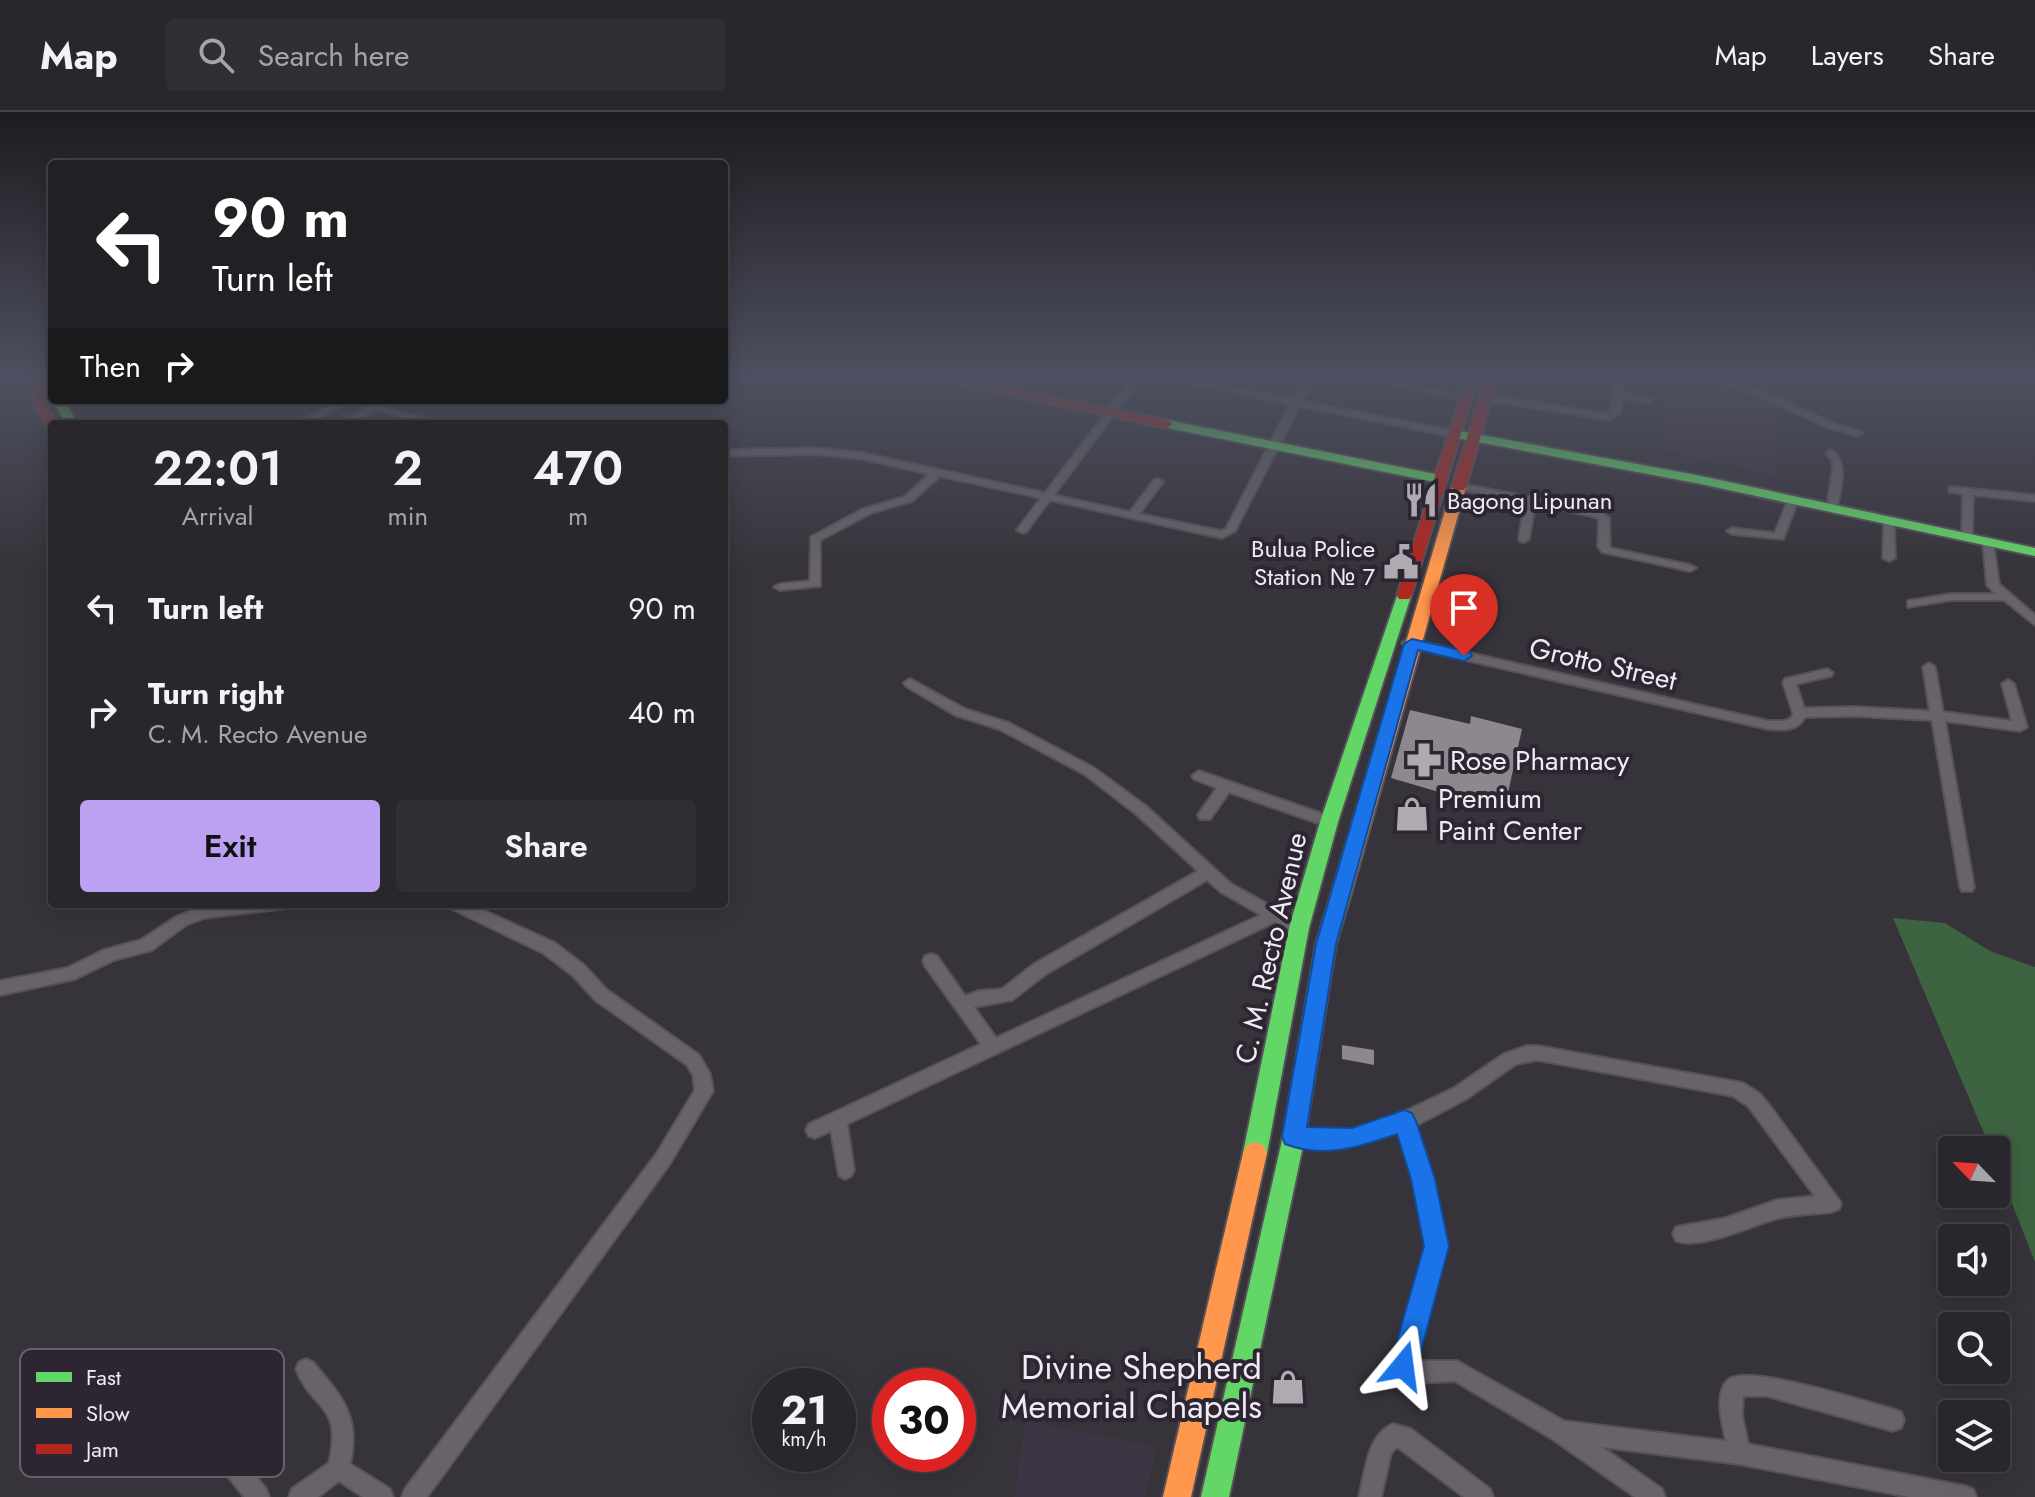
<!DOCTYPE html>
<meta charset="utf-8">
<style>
:root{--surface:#29262c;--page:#312e34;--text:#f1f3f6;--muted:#a5a5a9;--line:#454348;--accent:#bca0f2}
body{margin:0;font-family:Jost,sans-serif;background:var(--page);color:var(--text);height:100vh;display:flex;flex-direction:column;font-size:30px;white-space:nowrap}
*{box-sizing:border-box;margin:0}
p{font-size:26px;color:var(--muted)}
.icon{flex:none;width:44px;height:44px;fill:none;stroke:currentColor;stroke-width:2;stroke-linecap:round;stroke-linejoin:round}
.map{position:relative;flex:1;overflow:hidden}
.details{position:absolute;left:48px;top:308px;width:680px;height:488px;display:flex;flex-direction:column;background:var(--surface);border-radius:8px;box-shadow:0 4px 20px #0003,0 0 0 2px var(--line)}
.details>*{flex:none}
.top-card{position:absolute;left:48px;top:48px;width:680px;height:244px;border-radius:8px;box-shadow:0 4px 20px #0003,0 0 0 2px var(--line);background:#202124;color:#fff;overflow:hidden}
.needle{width:52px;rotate:295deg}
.fabs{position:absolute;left:1938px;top:1024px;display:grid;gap:16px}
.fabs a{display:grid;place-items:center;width:72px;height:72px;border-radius:8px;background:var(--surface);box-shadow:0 4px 20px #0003,0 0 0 2px var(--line);font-size:40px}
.speed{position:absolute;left:752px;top:1256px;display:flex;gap:16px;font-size:40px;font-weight:700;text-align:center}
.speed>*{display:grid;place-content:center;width:104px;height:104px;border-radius:50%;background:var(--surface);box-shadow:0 4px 20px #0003,0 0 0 2px var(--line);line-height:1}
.speed small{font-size:20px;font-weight:400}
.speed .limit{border:12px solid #d22;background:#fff;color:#111}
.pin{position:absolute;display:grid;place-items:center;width:68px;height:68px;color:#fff;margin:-82px -34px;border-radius:50% 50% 50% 0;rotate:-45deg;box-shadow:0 0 8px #0007}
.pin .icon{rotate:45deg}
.me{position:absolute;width:88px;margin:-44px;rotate:16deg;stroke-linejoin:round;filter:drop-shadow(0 0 6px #0008)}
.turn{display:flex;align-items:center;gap:28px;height:168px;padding:0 32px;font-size:36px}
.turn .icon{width:104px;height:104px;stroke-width:2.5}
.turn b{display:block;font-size:56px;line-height:68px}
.then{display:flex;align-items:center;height:76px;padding:0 32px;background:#0003;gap:16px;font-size:30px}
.eta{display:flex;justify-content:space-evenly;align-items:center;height:136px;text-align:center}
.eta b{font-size:48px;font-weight:600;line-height:56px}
.button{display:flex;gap:16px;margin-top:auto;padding:16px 32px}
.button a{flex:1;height:92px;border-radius:8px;background:var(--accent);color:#111;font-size:32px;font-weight:600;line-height:92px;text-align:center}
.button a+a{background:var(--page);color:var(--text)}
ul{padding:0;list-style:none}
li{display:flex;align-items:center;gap:24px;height:104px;padding:0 32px}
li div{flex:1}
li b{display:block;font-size:30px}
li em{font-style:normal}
header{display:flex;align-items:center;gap:48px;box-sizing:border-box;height:112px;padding:0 40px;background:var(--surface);border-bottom:2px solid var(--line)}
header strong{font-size:38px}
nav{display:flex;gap:44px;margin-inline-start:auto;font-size:28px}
.search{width:560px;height:72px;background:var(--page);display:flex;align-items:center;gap:20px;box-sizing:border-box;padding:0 28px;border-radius:8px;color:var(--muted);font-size:30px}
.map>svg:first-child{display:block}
.built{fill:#3d3444}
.green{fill:#3d6341}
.building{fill:#8c888e}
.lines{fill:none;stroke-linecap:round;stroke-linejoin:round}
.street-casing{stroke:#555157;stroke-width:4}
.fast-casing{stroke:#555157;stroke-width:4}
.slow-casing{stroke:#555157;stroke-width:4}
.jam-casing{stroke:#555157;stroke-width:4}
.street{fill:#676369;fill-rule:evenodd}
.fast{fill:#63d668;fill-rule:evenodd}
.slow{fill:#ff974d;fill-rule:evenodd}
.jam{fill:#b3261e;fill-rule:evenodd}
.route{fill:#1a73e8;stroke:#114b97;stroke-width:2}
.labels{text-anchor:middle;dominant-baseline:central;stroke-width:8;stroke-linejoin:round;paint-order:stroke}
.far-poi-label{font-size:24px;fill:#efeaf3;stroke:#2d2632;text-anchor:start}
.street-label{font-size:28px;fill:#efeaf3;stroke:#2d2632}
.poi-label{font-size:28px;fill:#efeaf3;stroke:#2d2632;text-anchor:start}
.near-poi-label{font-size:34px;fill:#efeaf3;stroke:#2d2632;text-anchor:end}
.key{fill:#2d2632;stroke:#67616c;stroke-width:2}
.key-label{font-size:22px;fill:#efeaf3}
</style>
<header>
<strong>Map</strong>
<div class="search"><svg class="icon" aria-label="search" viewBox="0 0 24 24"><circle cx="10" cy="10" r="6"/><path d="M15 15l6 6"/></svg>Search here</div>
<nav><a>Map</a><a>Layers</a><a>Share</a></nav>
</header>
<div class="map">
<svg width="2035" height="1385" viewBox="0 0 2035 1385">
<rect width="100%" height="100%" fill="#37333a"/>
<g class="built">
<polygon points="1671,263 1690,263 1779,290 1775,363 1658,338"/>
<polygon points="1025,1309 1157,1334 1145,1385 1014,1385"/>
</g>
<polygon class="green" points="1893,806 1945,811 1990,839 2035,855 2035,1150 1996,1051 1996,1038 1991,1038"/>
<g class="building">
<polygon points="1410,598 1470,612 1471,604 1522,617 1504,699 1391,666"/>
<polygon points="1342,933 1374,938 1374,953 1342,947"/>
</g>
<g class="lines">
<g class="street-casing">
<g id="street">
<polygon points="1090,263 1106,263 1130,269 1134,263 1143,263 1054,383 1130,400 1154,368 1158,367 1163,370 1139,402 1221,419 1226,417 1290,292 1151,263 1169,263 1293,287 1308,263 1317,263 1301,289 1455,319 1460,322 1455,325 1299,294 1235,419 1222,426 1050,388 1026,420 1022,421 1017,418 1041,386 940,364 912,389 871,401 820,428 820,474 780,478 774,475 780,472 810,469 811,425 863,397 904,385 930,362 863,347 815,342 724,344 724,338 815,336 863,341 1045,381 1127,273"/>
<polygon points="1348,263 1366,263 1471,286 1466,289"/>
<polygon points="1616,263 1625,263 1623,281 1652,287 1652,291 1622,286 1620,301 1609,308 1485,288 1480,285 1485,282 1607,302 1610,300"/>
<path d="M1699,263C1744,263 1792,295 1834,311C1843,315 1854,316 1863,321L1858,324L1829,316L1764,286Z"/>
<polygon points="340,288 359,288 444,312 428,312 376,298 348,312 336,312 366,296 348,291 309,311 301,309"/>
<path d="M1831,338C1850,350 1840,376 1837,396L1832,399L1827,396L1833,354L1832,348L1826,341Z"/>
<polygon points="1458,371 1599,399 1609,406 1610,436 1690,453 1696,456 1690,459 1602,440 1598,434 1599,407 1592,404 1535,392 1529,427 1524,430 1520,429 1519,427 1525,390 1454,376 1454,372"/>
<polygon points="1953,375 2035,383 2035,389 1973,383 1972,425 1967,428 1962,425 1963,382 1949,380 1949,376"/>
<polygon points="1793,385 1798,388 1783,427 1732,422 1727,419 1732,416 1775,421 1788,388"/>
<polygon points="1889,406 1894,409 1895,446 1889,449 1883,446 1884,409"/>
<polygon points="1988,427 1993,430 1999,472 2035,503 2035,513 2004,488 1951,488 1908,495 1908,489 1951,482 1996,482 1987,473 1983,430"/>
<path d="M1408,527L1768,609H1785L1792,605L1793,601L1783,570L1785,567L1827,557L1833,561L1831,564L1796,572L1804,596L1855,595L1930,599L1923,555L1929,551L1935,555L1943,600L2012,609L2002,572L2008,568L2014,572L2027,615L2020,619L1945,609L1974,775L1972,779H1962L1960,775L1932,608L1855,604L1805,605C1797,620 1782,618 1768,617L1404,534L1402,531Z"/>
<path d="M910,567L965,597L1009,611L1094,656L1146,694L1231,772L1304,812L1307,816L1304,820L1299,822L1275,810L847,1012L854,1058L851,1064L845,1067L839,1064L831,1019L815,1026L809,1024L806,1018L809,1012L981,932L925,854L923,849L925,844L931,842L937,844L965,884L979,879L1002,877L1034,852L1198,759L1136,702L1084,662L999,617L955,603L906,574L904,571ZM1207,768L1221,780L1261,803L996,926L974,895L1012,888L1046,862Z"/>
<polygon points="1199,659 1334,706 1336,710 1334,714 1329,715 1229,680 1210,707 1200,707 1198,703 1217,676 1194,667 1192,664"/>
<polygon points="215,792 290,792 287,796 204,806 186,813 152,838 114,848 75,867 0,883 0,869 67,856 104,838 141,828 176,805 202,794"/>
<polygon points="447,792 470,792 555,831 585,854 607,878 699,943 710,962 713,979 669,1053 427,1385 402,1385 405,1377 657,1041 695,978 693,963 687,953 595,888 573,864 543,841 450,796"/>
<path d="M1527,934H1538L1743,971L1760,982L1770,994L1841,1091L1839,1097L1832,1100C1813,1102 1793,1102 1775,1107C1750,1114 1700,1138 1676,1129L1673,1122L1676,1115L1726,1106L1777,1088L1815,1084L1748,994L1733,984L1538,948L1516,952L1466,987L1415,1014L1426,1042L1446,1134L1415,1249H1457L1564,1309L1726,1329C1722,1312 1714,1281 1728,1268C1747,1251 1866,1290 1893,1297L1901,1300L1904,1308L1901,1316L1893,1319L1767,1284H1743L1742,1304L1748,1332L1965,1374L1973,1377L1976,1385H1909L1739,1352L1602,1335L1662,1377L1665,1385H1635L1554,1328L1455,1269L1415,1271L1396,1261L1393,1254L1426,1134L1408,1042L1399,1020C1358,1036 1337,1038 1293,1032L1287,1030L1284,1024L1287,1018L1293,1016L1342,1020L1389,1007L1454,976L1504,942Z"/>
<path d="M306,1247L313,1250C341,1284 361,1304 350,1352L390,1377L393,1385H363L339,1369L318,1385H289L292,1377L329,1351C343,1291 313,1300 296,1257L299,1250Z"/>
<polygon points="202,1301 210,1304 266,1377 269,1385 244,1385 194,1320 191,1312 194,1304"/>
<path d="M1393,1312L1411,1317L1490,1377L1493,1385H1464L1397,1335L1391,1341L1381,1385H1359C1365,1361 1367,1323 1393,1312Z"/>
</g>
</g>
<g class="fast-casing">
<g id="fast">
<polygon points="52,288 64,288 78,312 66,312"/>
<polygon points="1167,308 1440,363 1447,367 1440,371 1163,315 1163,309"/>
<polygon points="1455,318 1696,363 2035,436 2035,444 1696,371 1451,325 1449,322"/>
<polygon points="1404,480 1411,484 1338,710 1309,816 1267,1041 1263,1049 1255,1052 1247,1049 1243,1041 1289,816 1320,710 1397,484"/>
<polygon points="1340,778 1347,781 1350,786 1336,832 1305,1024 1229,1385 1201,1385 1283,1024 1316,832 1330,786 1333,781"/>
</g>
</g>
<g class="slow-casing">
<g id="slow">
<polygon points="1459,371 1466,375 1350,786 1347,791 1333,791 1330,786 1452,375"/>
<polygon points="1255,1030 1263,1033 1267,1041 1191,1385 1163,1385 1243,1041 1247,1033"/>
</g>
</g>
<g class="jam-casing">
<g id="jam">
<polygon points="31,263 43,263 47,296 58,312 52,312 52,316 48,315 35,296"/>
<polygon points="914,263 938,263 1167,308 1173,312 1167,316"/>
<polygon points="1467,263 1479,263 1411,484 1409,487 1399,487 1397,484"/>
<polygon points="1486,263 1498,263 1466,375 1464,378 1454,378 1452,375"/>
</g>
</g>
<use href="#street" class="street"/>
<use href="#fast" class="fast"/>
<use href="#slow" class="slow"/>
<use href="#jam" class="jam"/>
</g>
<linearGradient id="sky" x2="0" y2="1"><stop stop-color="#1e1c20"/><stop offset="0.58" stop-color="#4d5060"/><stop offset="1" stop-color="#4d5060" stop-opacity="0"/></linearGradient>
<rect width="2035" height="457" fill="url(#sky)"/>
<path class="route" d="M1412,527L1470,540L1472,544L1464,549L1418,538L1336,832L1307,1015L1352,1016L1404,998L1412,1001L1416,1009L1435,1067L1449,1134L1417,1254L1413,1263L1403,1267L1394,1263L1390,1254L1424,1134L1411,1067L1397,1022C1360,1035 1324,1047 1285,1032L1282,1024L1316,832L1404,532Z"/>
<defs>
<g id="restaurant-bare" transform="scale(2.76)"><path d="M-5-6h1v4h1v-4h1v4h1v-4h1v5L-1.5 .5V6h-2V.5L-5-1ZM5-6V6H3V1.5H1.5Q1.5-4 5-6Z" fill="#afaab2" stroke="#2d2632" stroke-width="2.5" paint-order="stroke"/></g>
<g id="civic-bare" transform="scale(2.76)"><path d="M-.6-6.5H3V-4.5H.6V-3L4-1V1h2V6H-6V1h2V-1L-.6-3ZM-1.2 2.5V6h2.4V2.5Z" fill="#afaab2" stroke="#2d2632" stroke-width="2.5" paint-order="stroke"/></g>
<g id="pharmacy-bare" transform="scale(2.76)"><path d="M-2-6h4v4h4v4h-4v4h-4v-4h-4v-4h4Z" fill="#afaab2" stroke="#2d2632" stroke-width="2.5" paint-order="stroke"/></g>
<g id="shop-bare" transform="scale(2.76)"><path d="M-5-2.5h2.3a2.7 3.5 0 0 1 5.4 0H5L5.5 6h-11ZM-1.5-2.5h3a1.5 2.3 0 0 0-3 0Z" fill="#afaab2" stroke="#2d2632" stroke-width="2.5" paint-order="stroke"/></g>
</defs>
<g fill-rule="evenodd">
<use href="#restaurant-bare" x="1421" y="388"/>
<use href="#civic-bare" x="1401" y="450"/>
<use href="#pharmacy-bare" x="1424" y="648"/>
<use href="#shop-bare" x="1412" y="702"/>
<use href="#shop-bare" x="1288" y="1275"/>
</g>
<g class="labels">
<g class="far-poi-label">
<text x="1447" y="388">Bagong Lipunan</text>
<text x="1375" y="436" text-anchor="end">Bulua Police<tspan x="1375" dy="28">Station № 7</tspan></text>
</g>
<g class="street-label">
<text transform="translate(1603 552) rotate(13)">Grotto Street</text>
<text transform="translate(1271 836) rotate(-77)">C. M. Recto Avenue</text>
</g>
<g class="poi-label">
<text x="1450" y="648">Rose Pharmacy</text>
<text x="1438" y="686">Premium<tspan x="1438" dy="32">Paint Center</tspan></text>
</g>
<g class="near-poi-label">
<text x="1262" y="1255">Divine Shepherd<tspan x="1262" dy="39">Memorial Chapels</tspan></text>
</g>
</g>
<rect x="20" y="1237" width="264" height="128" rx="12" class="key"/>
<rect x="36" y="1260" width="36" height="10" fill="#63d668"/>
<rect x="36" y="1296" width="36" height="10" fill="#ff974d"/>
<rect x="36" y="1332" width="36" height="10" fill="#b3261e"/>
<g class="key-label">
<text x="86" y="1273">Fast</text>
<text x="86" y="1309">Slow</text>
<text x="86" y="1345">Jam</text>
</g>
</svg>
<div class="fabs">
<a><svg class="needle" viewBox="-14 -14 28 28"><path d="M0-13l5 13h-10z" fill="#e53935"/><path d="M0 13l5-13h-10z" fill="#a5a5a9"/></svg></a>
<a><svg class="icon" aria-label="sound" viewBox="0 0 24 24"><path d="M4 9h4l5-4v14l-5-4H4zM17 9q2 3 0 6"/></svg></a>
<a><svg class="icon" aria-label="search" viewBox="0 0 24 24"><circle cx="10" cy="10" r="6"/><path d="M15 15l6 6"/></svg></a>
<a><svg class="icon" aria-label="layers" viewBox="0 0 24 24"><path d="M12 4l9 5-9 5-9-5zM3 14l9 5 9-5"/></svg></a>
</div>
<div class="speed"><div>21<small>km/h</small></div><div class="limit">30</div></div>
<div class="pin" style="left:1464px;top:544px;background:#d93025"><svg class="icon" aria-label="arrive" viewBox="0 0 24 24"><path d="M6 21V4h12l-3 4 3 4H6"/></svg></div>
<svg class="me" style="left:1403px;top:1254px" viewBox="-20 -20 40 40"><path d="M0-17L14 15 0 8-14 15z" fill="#1a73e8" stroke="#fff" stroke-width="4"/></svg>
<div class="top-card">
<div class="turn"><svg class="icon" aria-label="left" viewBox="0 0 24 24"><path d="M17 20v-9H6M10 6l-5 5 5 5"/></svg><div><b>90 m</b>Turn left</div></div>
<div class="then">Then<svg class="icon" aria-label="right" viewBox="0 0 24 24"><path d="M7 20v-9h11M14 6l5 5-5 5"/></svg></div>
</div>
<section class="details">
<div class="eta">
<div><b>22:01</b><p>Arrival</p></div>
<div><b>2</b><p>min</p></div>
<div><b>470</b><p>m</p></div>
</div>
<ul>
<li><svg class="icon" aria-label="left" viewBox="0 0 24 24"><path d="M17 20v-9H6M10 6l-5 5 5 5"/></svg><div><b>Turn left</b></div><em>90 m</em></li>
<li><svg class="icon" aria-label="right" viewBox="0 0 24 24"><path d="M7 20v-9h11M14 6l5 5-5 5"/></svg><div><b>Turn right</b><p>C. M. Recto Avenue</p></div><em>40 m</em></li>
</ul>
<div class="button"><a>Exit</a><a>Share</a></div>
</section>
</div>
